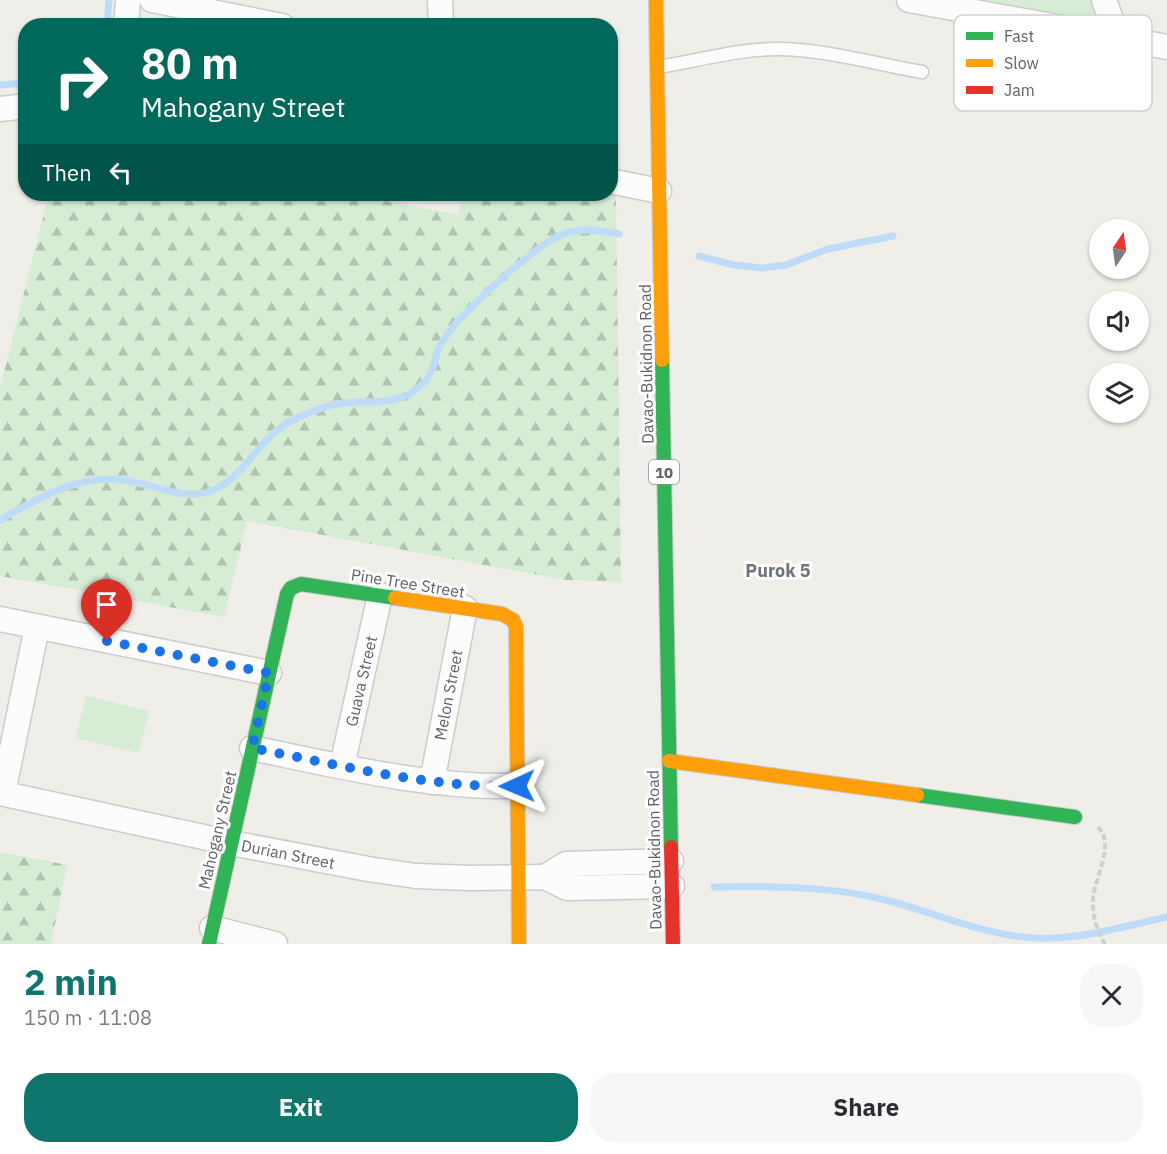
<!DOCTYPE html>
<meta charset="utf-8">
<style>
:root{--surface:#fff;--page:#f7f7f7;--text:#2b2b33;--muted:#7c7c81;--accent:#0f766e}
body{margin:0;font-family:"IBM Plex Sans",sans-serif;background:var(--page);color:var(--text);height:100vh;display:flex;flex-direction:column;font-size:22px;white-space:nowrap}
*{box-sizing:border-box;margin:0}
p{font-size:20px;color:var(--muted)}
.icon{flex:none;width:33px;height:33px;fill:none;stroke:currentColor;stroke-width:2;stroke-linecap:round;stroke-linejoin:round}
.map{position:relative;height:944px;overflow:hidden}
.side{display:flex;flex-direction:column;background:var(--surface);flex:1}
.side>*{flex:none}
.banner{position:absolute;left:18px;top:18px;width:600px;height:183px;border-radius:24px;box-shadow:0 2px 4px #0004;background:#00695c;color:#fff;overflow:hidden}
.needle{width:39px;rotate:13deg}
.controls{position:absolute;left:1089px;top:219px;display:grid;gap:12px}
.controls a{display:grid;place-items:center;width:60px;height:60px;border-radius:50%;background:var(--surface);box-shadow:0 2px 4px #0004;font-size:30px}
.pin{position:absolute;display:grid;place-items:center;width:51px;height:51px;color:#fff;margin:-62px -26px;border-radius:50% 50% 50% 0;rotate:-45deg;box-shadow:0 0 6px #0007}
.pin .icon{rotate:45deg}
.me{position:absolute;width:66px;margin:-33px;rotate:269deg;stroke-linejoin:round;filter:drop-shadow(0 0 4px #0008)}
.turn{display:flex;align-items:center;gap:21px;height:126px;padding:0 24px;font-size:27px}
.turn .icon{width:78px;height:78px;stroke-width:2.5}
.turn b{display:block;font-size:42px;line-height:51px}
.then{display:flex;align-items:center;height:57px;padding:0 24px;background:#0003;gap:12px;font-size:22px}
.round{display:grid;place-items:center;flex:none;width:63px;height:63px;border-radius:24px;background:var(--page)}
.overview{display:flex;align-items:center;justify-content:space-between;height:102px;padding:0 24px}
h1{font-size:36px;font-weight:700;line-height:45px;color:var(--accent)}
.cta{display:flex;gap:12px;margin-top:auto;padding:12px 24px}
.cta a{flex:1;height:69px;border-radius:24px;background:var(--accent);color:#fff;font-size:24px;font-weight:700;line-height:69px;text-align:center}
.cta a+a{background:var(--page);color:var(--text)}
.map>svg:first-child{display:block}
.forest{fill:url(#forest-firs)}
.park{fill:#d6ecd5}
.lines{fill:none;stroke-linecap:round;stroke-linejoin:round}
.stream{stroke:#bedcf8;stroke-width:7}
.lane-casing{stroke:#cccccb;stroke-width:15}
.street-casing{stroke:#cccccb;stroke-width:27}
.fast-casing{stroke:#cbcbca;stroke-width:16}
.slow-casing{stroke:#cbcbca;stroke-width:16}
.jam-casing{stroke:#cbcbca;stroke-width:16}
.path{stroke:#cbd1cd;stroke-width:4;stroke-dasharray:6 3;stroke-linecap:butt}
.lane{stroke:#fdfcfc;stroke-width:12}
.street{stroke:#fdfcfc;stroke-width:24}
.fast{stroke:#30b455;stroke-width:14}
.slow{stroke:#ff9f0a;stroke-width:14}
.jam{stroke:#e5322d;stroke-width:14}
.route{stroke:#1a73e8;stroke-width:10;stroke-dasharray:0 18}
.labels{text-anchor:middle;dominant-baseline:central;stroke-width:6;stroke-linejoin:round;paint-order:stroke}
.shield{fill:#fff;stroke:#8e9195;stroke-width:1.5}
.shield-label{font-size:15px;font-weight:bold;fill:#5e6268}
.street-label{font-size:16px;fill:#5e6268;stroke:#fff}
.neighbourhood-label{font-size:18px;font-weight:bold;fill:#6f747a;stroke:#fff}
.key{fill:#fff;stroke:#cfd0d2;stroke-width:1.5}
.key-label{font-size:16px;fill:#5e6268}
</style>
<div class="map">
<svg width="1167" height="944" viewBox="0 0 1167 944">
<defs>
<pattern id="forest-firs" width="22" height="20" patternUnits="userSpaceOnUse" patternTransform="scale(1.5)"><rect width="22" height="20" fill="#d6ecd5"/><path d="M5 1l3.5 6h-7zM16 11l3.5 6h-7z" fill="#b1c3b1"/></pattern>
</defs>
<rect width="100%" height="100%" fill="#efeee9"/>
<g class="forest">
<polygon points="49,194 350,194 459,215 460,194 604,194 616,196 621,582 566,580 247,521 224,617 0,576 0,388"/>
<polygon points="0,852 67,865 51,944 0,944"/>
</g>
<g class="park">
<polygon points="978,0 1095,0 1103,23"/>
<polygon points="86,696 149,711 139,753 76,738"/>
</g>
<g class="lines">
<g class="stream">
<polyline points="107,26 109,0"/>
<polyline points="0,85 26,83"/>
<polyline points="699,256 734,265 762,268 786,265 828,249 893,236"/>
<path d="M0,520C36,499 79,474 123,480C149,483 181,500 208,492C242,481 256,442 286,424C297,417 320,408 332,405C361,398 395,409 419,387C436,372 432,365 439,348C441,342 446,337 449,332C463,311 542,239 566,233C584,227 601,231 619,234"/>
<path d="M714,887C772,886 830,886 886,900C932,912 976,932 1023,937C1070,943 1121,927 1167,917"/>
</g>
<g class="lane-casing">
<path id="lane" d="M658,67C696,61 743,48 781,49C826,50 877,64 922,72"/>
</g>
<g class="street-casing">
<g id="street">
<polyline points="152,0 282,26"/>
<polyline points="440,0 441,26"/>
<polyline points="909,0 1167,47"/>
<polyline points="1104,0 1118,38"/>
<polyline points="126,26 128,0"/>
<polyline points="0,109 26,106"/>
<polyline points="610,181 659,191"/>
<polyline points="0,619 269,673"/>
<path d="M252,748C339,766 428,788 517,786"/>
<polyline points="342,766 380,595"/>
<polyline points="432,782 465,608"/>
<polyline points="0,793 231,843 368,869 416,876 471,878 545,877 567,888 672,886"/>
<polyline points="3,793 37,627"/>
<polyline points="545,877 566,864 671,861"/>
<polyline points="212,928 275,944"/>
</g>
</g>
<g class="fast-casing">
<g id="fast">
<polyline points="662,360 671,847"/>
<polyline points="917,795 1075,817"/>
<polyline points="209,944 287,594 291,588 301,584 395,598"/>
</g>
</g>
<g class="slow-casing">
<g id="slow">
<polyline points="656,0 662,360"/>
<polyline points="395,598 502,614 513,620 516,627 519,944"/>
<polyline points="669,761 917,795"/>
</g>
</g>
<g class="jam-casing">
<polyline id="jam" points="671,847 673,944"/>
</g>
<path class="path" d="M1098,827C1116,845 1094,878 1093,899C1092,915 1097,931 1105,944"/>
<use href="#lane" class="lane"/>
<use href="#street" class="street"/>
<use href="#fast" class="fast"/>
<use href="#slow" class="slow"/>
<use href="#jam" class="jam"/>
</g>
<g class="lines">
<path class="route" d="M107,641L269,673L252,748C340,765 428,788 517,786"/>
</g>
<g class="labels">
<rect class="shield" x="649" y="460" width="30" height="24" rx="4.5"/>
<g class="shield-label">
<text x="664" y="472">10</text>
</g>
<g class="street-label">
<text transform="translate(646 364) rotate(-91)">Davao-Bukidnon Road</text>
<text transform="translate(408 583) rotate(9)">Pine Tree Street</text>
<text transform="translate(361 681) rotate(-77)">Guava Street</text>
<text transform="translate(448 695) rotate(-79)">Melon Street</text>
<text transform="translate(217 830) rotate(-77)">Mahogany Street</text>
<text transform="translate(654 850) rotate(-91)">Davao-Bukidnon Road</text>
<text transform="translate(288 854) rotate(11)">Durian Street</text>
</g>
<g class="neighbourhood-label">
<text x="778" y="570">Purok 5</text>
</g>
</g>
<rect x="954" y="15" width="198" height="96" rx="9" class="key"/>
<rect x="966" y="32" width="27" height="8" fill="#30b455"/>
<rect x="966" y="59" width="27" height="8" fill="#ff9f0a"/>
<rect x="966" y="86" width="27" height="8" fill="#e5322d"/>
<g class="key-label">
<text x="1004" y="42">Fast</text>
<text x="1004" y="69">Slow</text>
<text x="1004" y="96">Jam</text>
</g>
</svg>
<div class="controls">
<a><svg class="needle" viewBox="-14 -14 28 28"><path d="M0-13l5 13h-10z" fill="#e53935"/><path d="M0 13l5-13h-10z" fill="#7c7c81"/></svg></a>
<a><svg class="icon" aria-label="sound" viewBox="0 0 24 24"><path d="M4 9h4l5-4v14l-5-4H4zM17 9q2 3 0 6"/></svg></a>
<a><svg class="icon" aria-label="layers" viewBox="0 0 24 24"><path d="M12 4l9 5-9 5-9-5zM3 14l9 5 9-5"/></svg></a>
</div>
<div class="pin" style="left:107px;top:641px;background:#d93025"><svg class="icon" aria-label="arrive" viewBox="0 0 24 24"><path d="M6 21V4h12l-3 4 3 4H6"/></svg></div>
<svg class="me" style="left:517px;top:786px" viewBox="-20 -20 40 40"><path d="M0-17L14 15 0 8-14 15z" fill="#1a73e8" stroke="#fff" stroke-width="4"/></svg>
<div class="banner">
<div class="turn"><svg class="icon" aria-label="right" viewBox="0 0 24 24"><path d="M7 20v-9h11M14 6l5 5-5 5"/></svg><div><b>80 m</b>Mahogany Street</div></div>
<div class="then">Then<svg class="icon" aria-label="left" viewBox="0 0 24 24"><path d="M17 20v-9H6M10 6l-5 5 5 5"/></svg></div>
</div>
</div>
<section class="side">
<div class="overview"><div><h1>2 min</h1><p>150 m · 11:08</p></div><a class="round"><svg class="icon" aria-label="close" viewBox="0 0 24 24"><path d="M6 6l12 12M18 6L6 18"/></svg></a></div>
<div class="cta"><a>Exit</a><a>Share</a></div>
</section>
